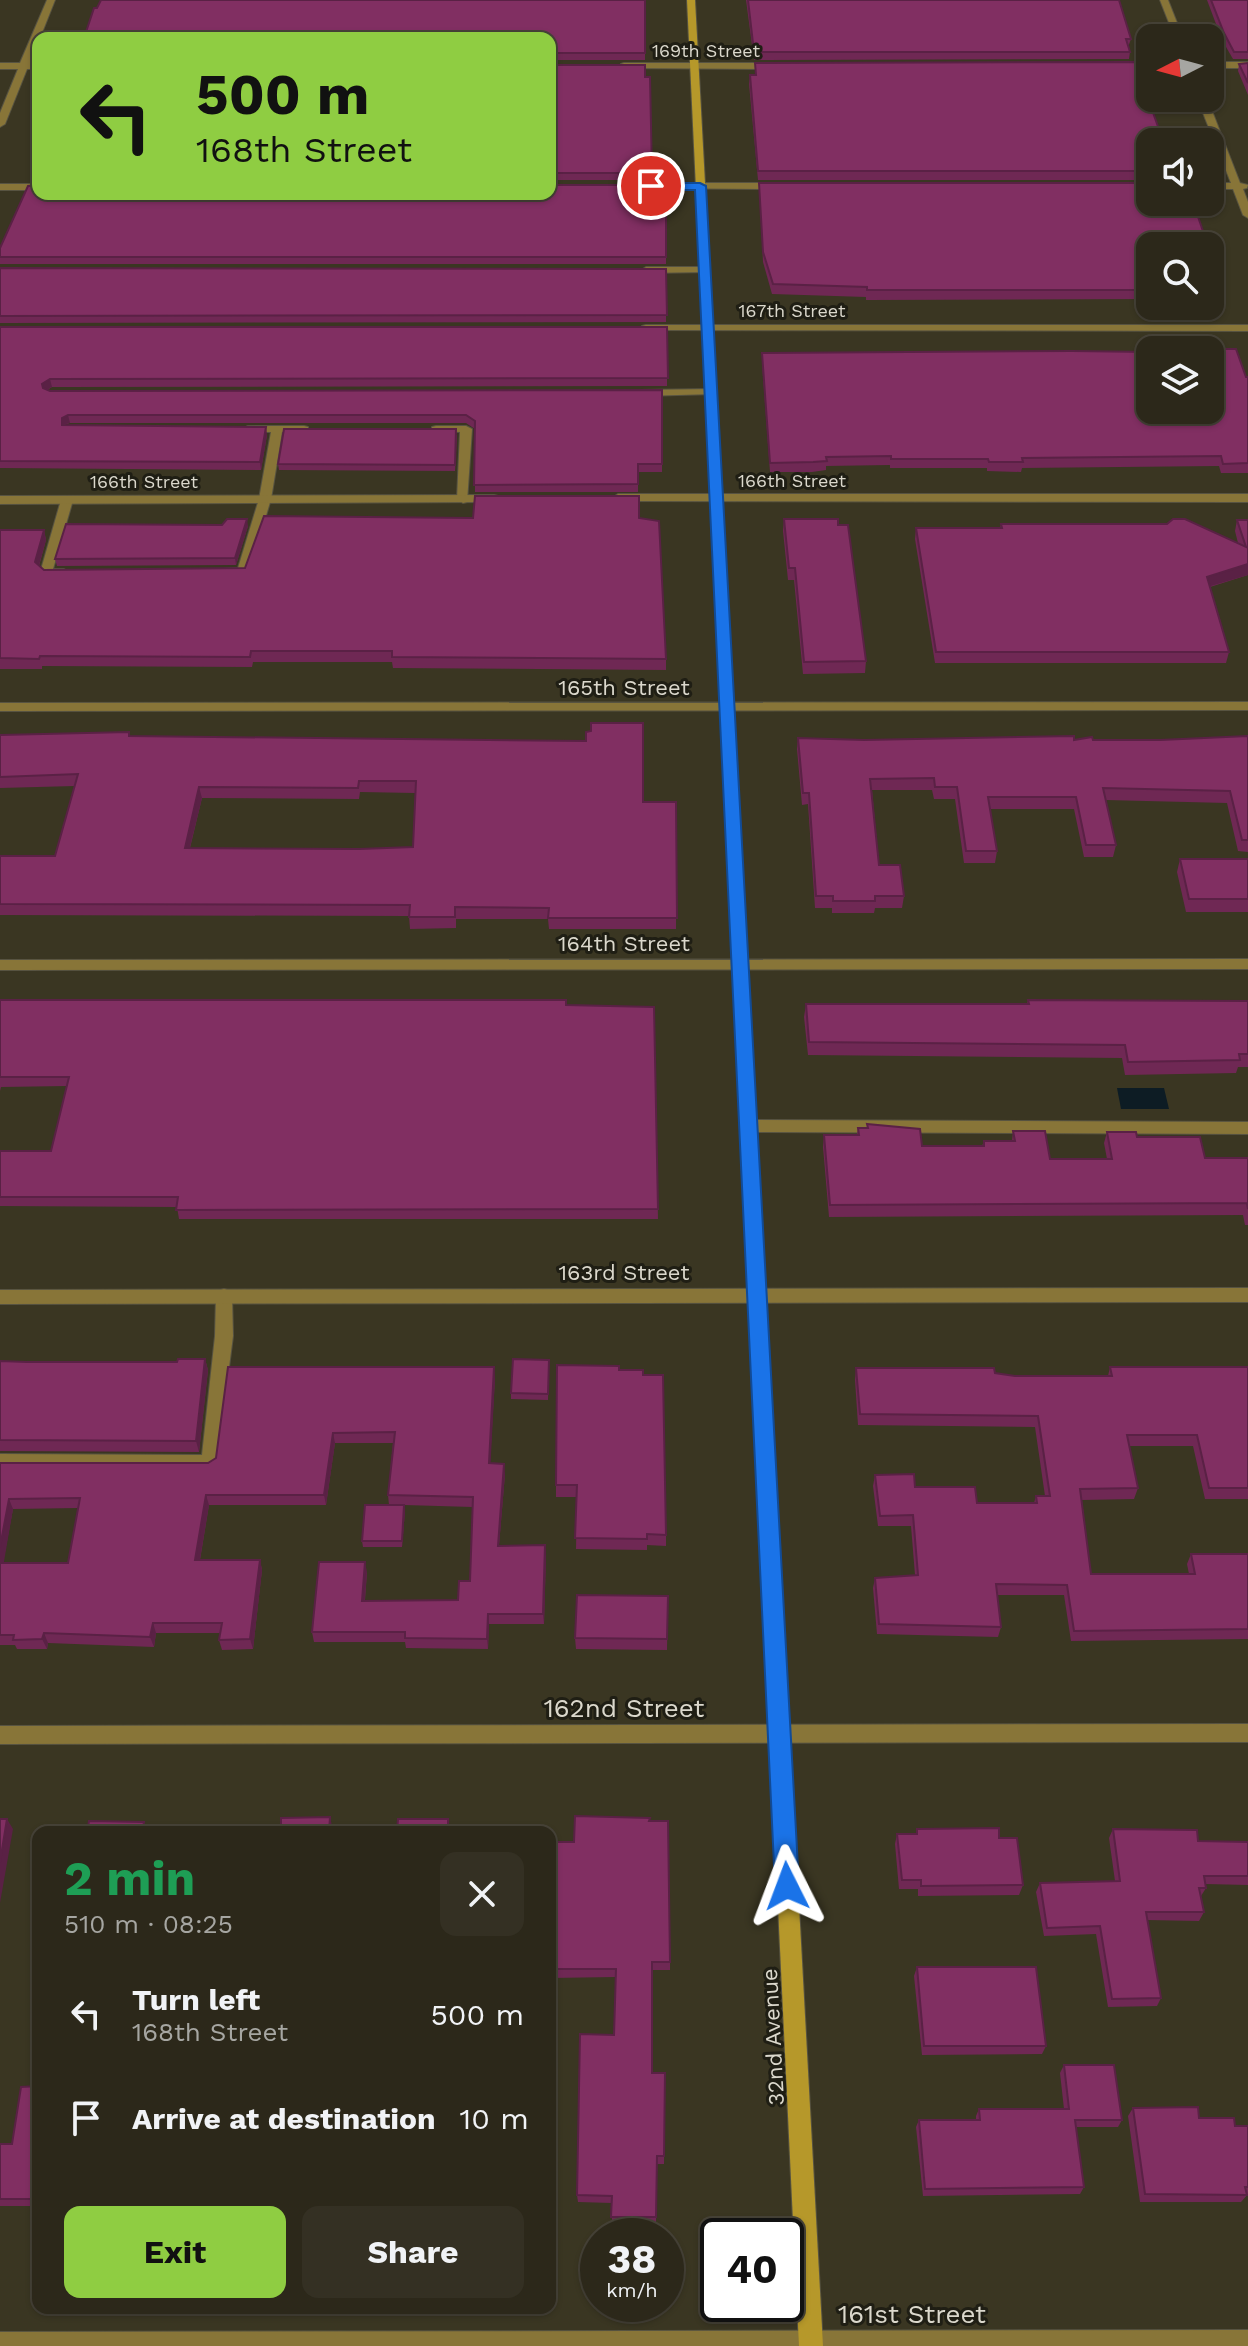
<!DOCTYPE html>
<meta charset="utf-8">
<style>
:root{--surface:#2c281a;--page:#343023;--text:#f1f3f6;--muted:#a6a6a2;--line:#484439;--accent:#8fcd42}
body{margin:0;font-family:"Work Sans",sans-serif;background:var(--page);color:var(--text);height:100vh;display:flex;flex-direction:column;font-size:30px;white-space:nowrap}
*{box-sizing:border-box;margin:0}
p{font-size:26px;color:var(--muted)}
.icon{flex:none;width:44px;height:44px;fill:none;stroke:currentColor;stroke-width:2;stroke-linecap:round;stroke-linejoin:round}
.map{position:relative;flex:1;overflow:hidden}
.details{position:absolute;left:32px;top:1826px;width:524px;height:488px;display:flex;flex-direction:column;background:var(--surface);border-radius:16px;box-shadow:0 2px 6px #0004,0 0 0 2px var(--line)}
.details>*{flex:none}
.banner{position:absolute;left:32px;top:32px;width:524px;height:168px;border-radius:16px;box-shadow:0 2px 6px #0004,0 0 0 2px var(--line);background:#8fcd42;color:#111;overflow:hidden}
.needle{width:52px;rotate:264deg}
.buttons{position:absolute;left:1136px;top:24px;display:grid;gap:16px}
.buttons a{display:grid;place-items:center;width:88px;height:88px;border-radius:16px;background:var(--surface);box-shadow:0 2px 6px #0004,0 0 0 2px var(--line);font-size:40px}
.speed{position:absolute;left:580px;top:2218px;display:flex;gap:16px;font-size:40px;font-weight:700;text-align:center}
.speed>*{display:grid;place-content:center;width:104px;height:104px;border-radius:50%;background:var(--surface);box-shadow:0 2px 6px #0004,0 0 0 2px var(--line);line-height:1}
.speed small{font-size:20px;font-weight:400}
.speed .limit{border:4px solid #111;border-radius:12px;background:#fff;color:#111}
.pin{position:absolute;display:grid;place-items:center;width:68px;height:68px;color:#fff;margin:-34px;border:4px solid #fff;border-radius:50%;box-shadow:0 2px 8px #0007}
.me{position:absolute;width:88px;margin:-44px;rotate:357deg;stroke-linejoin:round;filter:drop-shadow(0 0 6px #0008)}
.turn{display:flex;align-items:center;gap:28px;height:168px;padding:0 32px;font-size:36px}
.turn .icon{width:104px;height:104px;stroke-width:2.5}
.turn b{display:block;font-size:56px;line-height:68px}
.round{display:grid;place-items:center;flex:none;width:84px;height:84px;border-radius:16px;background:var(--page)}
.summary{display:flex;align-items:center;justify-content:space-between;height:136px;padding:0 32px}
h1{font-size:48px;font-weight:700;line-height:60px;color:#1e9e55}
.button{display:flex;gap:16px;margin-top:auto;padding:16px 32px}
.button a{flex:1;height:92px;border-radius:16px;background:var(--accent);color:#111;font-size:32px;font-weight:700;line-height:92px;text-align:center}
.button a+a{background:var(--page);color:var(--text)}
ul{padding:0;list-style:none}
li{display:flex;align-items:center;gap:24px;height:104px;padding:0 32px}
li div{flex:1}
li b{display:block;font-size:30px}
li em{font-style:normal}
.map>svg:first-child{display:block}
.water{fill:#0d1c24}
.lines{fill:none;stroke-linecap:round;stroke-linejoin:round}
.lane-casing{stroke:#575341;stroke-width:2}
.street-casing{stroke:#575341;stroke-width:2}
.secondary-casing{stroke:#575341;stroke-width:2}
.lane{fill:#887538;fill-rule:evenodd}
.street{fill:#887538;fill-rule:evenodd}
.secondary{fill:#b6982a;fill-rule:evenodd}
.wall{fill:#6f2854;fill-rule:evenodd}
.shaded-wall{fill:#5a2145}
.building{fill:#812f62;stroke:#5a2145;stroke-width:2;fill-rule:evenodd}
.route{fill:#1a73e8;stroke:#114b97;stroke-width:2}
.labels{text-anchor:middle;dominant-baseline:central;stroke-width:6;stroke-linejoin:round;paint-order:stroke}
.far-street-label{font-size:18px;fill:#dbd8cc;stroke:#1f1e14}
.street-label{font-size:22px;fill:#dbd8cc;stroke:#1f1e14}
.near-street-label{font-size:26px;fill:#dbd8cc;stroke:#1f1e14}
</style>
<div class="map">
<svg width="1248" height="2346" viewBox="0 0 1248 2346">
<rect width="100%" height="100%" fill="#3a3622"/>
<polygon class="water" points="1117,1088 1164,1088 1169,1109 1121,1109"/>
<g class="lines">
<g class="lane-casing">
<g id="lane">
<polygon points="704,267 709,270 708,272 646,273 641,270 646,267"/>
<polygon points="711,389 715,390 715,394 641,396 635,393 641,390"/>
<polygon points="304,426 308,427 308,431 282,432 271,499 249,572 243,576 223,575 223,569 238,568 259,499 271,432 248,432 242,429 248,426"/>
<polygon points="436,426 466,426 472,429 467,502 463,503 457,499 460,432 432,431 432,427"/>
<polygon points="67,496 73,500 53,569 64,569 70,573 64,577 42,576 40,573 61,500"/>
<polygon points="749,1120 1248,1122 1248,1134 749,1132 741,1126"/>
<polygon points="224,1289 230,1291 232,1296 233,1336 216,1468 210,1471 0,1470 0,1454 202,1455 215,1336 216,1296 218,1291"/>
</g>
</g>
<g class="street-casing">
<g id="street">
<polygon points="47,0 55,0 30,63 38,63 38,69 27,69 5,124 0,127 0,113 18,69 0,69 0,63 20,63"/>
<polygon points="1160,0 1168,0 1183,38 1175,38"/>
<polygon points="1116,62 1150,62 1150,68 1113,67 1113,63"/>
<rect x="1210" y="62" width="38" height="6"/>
<polygon points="624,63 776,63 781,66 776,69 621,68 621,64"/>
<polygon points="1197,98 1207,98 1240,183 1248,185 1247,188 1243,189 1248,202 1248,218 1243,215 1233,189 1210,189 1210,183 1231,183"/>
<polygon points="632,183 780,183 785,186 780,189 629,188 627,186"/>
<rect x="0" y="184" width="38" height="6"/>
<polygon points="646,325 1248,325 1248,331 642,330 642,326"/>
<polygon points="618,494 1248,494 1248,502 614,501 612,498"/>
<polygon points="494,495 498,496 498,502 0,504 0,496"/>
<polygon points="1248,702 1248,710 0,711 0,703"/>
<polygon points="1248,959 1248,969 0,970 0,960"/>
<polygon points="1248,1288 1248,1302 0,1304 0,1290"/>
<polygon points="1248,1724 1248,1742 0,1744 0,1726"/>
<polygon points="1248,2330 1248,2346 0,2346 0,2332"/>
</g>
</g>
<g class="secondary-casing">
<polygon id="secondary" points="687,0 695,0 823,2346 799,2346"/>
</g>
<use href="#lane" class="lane"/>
<use href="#street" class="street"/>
<use href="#secondary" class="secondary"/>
</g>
<g class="wall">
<polygon points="645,0 645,60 550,60 550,38"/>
<polygon points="746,0 1119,0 1131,39 1128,47 1130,52 1129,59 754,60"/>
<polygon points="1207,0 1248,0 1248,59 1233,59 1222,40"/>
<polygon points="755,63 1150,142 1150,180 758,180 749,84 750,75 755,75"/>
<polygon points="1248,63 1248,95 1238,71 1239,64"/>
<polygon points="550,65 650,77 652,180 550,180"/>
<polygon points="38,142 38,182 35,181 33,174 37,166 33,166 32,159"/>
<polygon points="759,183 1150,246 1150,299 866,300 866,297 772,294 763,262"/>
<polygon points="651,200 666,200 666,264 0,264 0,248"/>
<polygon points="1210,254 1222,290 1219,299 1210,299"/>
<polygon points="0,268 666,269 666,322 0,323"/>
<polygon points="0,327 667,327 667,386 52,387 47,390 50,391 662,390 662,472 638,472 638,492 475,492 475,429 466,423 70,423 64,425 267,435 261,470 0,468"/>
<polygon points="762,353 1248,377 1248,473 1221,473 1219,466 1022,468 1021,472 987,471 987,468 890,468 890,465 826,466 826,470 812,472 770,472 762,363"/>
<polygon points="457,435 455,471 279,470 278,464"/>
<polygon points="473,518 639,518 666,659 666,670 393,668 392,662 253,662 252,667 42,666 42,669 0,669 0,530 44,530 46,540 39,566 44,570 245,568"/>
<polygon points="784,519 866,661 865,673 803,674 794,580 788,580 783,531"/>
<polygon points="1237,520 1248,520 1248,575 1210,587 1229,652 1226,663 935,663 915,539 916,528 1000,528 1001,524 1238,543 1235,531"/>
<polygon points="248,526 236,565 57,566 55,559"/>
<path d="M129,732L130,736L643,802H676V929H549L548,919H456V928L410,929L409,916L0,915V856H55L75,786L0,788V735ZM360,792L415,793L413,847L359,849L190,848L202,798L359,799Z"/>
<polygon points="1248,736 1248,852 1238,851 1227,803 1106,800 1116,845 1113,857 1084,857 1074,809 990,809 997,851 995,863 964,863 955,799 934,799 932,790 872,790 879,865 904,896 902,908 875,908 874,913 832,913 832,908 815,908 808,804 802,805 797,749 798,738 864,740 1160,740"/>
<polygon points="1180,859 1248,859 1248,912 1186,912 1177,872"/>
<polygon points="0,1000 566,1005 654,1007 658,1219 179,1219 177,1207 0,1206 0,1151 51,1151 67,1086 1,1087 0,1091"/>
<polygon points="1028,1000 1248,1001 1248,1067 1238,1067 1236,1073 1125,1075 1122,1058 808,1055 804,1017 806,1004 1027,1004"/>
<polygon points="867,1124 922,1146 982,1146 984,1141 1012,1141 1013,1131 1050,1159 1107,1159 1104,1143 1107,1132 1137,1137 1205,1158 1248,1158 1248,1225 1245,1225 1243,1215 829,1217 823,1147 824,1135 857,1135 858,1128 867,1128"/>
<polygon points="205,1359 208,1370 199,1452 0,1451 0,1361 27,1362 177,1362"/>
<polygon points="549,1366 548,1400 511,1399 511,1393"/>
<polygon points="1110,1367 1248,1367 1248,1499 1205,1499 1193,1446 1129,1446 1138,1488 1134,1499 1082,1500 1091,1574 1189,1574 1187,1564 1191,1554 1248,1554 1248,1639 1071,1641 1064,1595 997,1595 1001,1627 998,1637 877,1634 873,1588 875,1578 915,1575 911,1526 878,1526 873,1486 875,1475 915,1487 977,1503 1034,1503 1036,1496 1045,1496 1035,1427 858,1425 855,1380 856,1368 995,1373 1015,1376 1108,1376"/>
<polygon points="619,1370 643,1375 666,1535 666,1546 647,1545 647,1550 576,1549 577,1497 556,1497 556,1485"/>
<path d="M495,1378L490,1463L505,1474L499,1546L546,1555L544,1624H489L488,1649L406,1648L405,1642H314L312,1632L367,1572L365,1600H458L470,1581L473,1507L404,1505L405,1511L402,1547H363L362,1541L389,1505L388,1495L393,1443H335L326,1505H209L200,1560H260L262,1570L253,1649L222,1650L219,1640L220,1633H156L154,1647L48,1643L47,1649H17L15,1645H0V1463H208ZM78,1508L68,1563H3L13,1509Z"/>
<polygon points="668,1596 667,1650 576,1649 575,1638"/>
<polygon points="649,1821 670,1962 670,1970 652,1970 652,2073 665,2073 664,2164 657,2164 656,2224 612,2224 612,2203 578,2202 577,2195 614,2035 616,1977 550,1978 550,1842 574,1842"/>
<polygon points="917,1829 999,1838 1023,1885 1019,1895 918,1896 918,1889 899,1889 895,1844 897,1834 916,1834"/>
<polygon points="1113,1829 1198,1841 1248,1842 1248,1885 1205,1884 1206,1888 1201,1896 1204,1912 1199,1921 1147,1920 1161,1998 1157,2006 1108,2007 1096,1934 1044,1936 1036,1892 1040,1883 1115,1881 1109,1838"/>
<polygon points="917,1967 1046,2046 1042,2054 922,2055 914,1976"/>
<polygon points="1064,2065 1122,2120 1118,2127 1076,2127 1084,2187 1080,2194 923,2196 916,2127 919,2120 976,2120 976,2116 979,2109 1064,2109 1060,2073"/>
<polygon points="38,2086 38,2206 0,2206 0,2144 12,2144"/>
<polygon points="1133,2108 1199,2118 1235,2126 1248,2126 1248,2194 1241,2202 1140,2202 1128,2116"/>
</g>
<g class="shaded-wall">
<polygon points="50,379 52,387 43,392 42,384"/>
<polygon points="68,415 70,423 62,425 62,418"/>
<polygon points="266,427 267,435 261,470 260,462"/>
<polygon points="247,519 248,526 236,565 235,558"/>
<polygon points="44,530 46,540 37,572 35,562"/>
<polygon points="1248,564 1248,575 1204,588 1207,577"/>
<polygon points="199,787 202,798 187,859 185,848"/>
<polygon points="205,1359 208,1370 199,1452 196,1441"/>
<polygon points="494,1367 495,1378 490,1474 489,1463"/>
<polygon points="333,1433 335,1443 326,1505 324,1495"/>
<polygon points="504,1464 505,1474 498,1556 498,1546"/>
<polygon points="206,1495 209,1505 198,1571 195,1560"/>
<polygon points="9,1499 13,1509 2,1573 0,1569 0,1547"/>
<polygon points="404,1505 405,1511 402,1547 402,1541"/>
<polygon points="545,1545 546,1555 544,1624 543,1614"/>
<polygon points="260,1560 262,1570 253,1649 250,1639"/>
<polygon points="365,1562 367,1572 364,1610 362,1601"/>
<polygon points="488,1614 489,1624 488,1649 487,1639"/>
<polygon points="153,1623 156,1633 154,1647 150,1637"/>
<polygon points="44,1633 48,1643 47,1649 42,1639"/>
<polygon points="330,1817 332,1826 332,1832 329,1832"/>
<polygon points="7,1819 13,1829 0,1903 0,1862"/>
</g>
<g class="building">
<polygon points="101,0 645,0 645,53 550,53 550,38 84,38 94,8 97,8"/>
<polygon points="748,0 1119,0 1131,39 1126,39 1130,52 754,52"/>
<polygon points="1211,0 1248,0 1248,52 1234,52 1224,33"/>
<polygon points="1135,62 1161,135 1167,135 1169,142 1150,142 1150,171 758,171 750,75 756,75 755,63"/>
<polygon points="1248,63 1248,83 1239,64"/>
<polygon points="550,65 645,65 645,77 650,77 652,173 550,173"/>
<polygon points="38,142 38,159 32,159"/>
<polygon points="38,163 38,175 33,174"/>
<polygon points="759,183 1150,183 1150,202 1193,202 1208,246 1150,246 1150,290 867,290 867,287 773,284 763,252"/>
<polygon points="38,185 38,194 550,194 550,185 651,185 651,200 666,200 666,257 0,257 0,248 28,186"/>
<polygon points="1210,254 1222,290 1210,290"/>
<polygon points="0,268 666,269 667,315 0,316"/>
<polygon points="0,327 667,327 668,378 50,379 42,384 43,388 50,391 662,390 662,464 638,464 638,484 474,485 475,421 466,415 68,415 62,418 62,425 266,427 260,462 0,461"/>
<polygon points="1186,349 1236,349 1246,377 1248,377 1248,463 1223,464 1221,456 1022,458 1023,462 989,462 988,459 891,459 891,456 826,457 827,461 813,462 770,463 762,353 1072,351 1150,352 1150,410 1210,410 1210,350"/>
<polygon points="284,429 456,429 455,465 278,464"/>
<polygon points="475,496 639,496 639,518 659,521 666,659 392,657 392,651 251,651 250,657 40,656 39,659 0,658 0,530 44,530 35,562 44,570 245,568 264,516 473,518"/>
<polygon points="227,519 247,519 235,558 55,559 66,524 222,525"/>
<polygon points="784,519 838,519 838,525 848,525 866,661 804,662 795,568 789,568"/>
<polygon points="1173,519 1185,519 1246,547 1237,520 1248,520 1248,564 1207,577 1229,652 936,652 916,528 1002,528 1001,524 1167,524"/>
<path d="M591,723H643V802H676L677,918H548L549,908L455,907V917H409L410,905L0,904V856H55L78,774L0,777V735L129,732V736L586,741V732L591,731ZM359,781H416L413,847L359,849L185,848L199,787L358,788Z"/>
<polygon points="1074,736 1074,740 1092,737 1093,740 1160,740 1248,736 1248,840 1242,840 1230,791 1103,788 1116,845 1086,845 1076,797 988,797 997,851 966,851 957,787 935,787 934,778 870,779 879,865 900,865 904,896 875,896 875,901 833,901 833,896 816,896 809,793 803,793 798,738 864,740"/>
<polygon points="1180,859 1248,859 1248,899 1189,899"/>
<polygon points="0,1000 566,1000 566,1005 654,1007 658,1209 176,1210 178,1197 0,1197 0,1151 51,1151 69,1077 0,1077"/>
<polygon points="1028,1000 1248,1001 1248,1054 1239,1054 1240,1060 1128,1062 1125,1045 809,1042 806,1004 1029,1004"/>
<polygon points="867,1124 920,1129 922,1146 984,1146 984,1141 1015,1141 1013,1131 1045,1131 1050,1159 1112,1159 1107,1132 1136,1132 1137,1137 1200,1137 1205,1158 1248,1158 1248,1209 1247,1203 830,1205 824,1135 859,1135 858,1128 868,1128"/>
<polygon points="178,1359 205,1359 196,1441 0,1440 0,1361 27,1362 177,1362"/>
<polygon points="513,1359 549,1360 548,1394 511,1393"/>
<polygon points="557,1365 619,1366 619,1370 643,1370 643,1375 663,1375 666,1535 647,1534 647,1539 575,1538 577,1485 556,1485"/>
<polygon points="228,1367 494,1367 489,1463 504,1464 498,1546 545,1545 543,1614 488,1614 487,1639 405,1638 405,1632 312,1632 319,1562 365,1562 362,1601 458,1600 459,1581 470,1581 473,1497 388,1495 395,1432 333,1433 324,1495 206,1495 195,1560 260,1560 250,1639 219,1640 222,1623 153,1623 150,1637 44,1633 42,1639 13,1640 14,1635 0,1635 0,1563 68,1563 80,1498 9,1499 0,1547 0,1463 208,1463 216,1458"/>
<polygon points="1110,1367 1248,1367 1248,1488 1209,1488 1197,1435 1127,1435 1138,1488 1080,1489 1091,1574 1195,1574 1191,1554 1248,1554 1248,1629 1074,1631 1067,1585 996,1584 1001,1627 879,1624 875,1578 918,1575 913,1515 880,1516 875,1475 914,1474 915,1487 975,1487 977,1503 1037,1503 1036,1496 1050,1496 1038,1416 860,1414 856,1368 994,1368 995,1373 1015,1376 1112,1376"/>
<polygon points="365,1505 404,1505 402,1541 362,1541"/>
<polygon points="577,1595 668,1596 667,1639 575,1638"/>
<polygon points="575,1816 650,1818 649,1821 668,1821 670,1962 652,1962 652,2073 665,2073 664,2156 657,2156 656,2217 611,2217 612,2196 577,2195 580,2034 614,2035 616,1969 550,1969 550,1842 574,1842"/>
<polygon points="330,1817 329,1832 87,1832 89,1821 144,1822 143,1827 281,1827 281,1818"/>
<polygon points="0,1819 7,1819 0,1862"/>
<polygon points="398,1819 448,1819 448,1832 397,1832"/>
<polygon points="999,1828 999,1838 1017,1838 1023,1885 921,1886 921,1880 902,1880 897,1834 917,1834 917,1829"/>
<polygon points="1113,1829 1197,1830 1198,1841 1248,1842 1248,1876 1204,1876 1206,1888 1199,1888 1204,1912 1146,1912 1161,1998 1112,1999 1100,1926 1047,1928 1040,1883 1120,1881"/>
<polygon points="917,1967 1036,1967 1046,2046 924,2046"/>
<polygon points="1064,2065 1114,2065 1122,2120 1075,2120 1084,2187 925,2189 919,2120 980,2120 979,2109 1069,2109"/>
<polygon points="38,2086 38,2199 0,2199 0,2144 12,2144 21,2087"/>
<polygon points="1198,2107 1199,2118 1234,2118 1235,2126 1248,2126 1248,2187 1245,2187 1247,2195 1145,2194 1133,2108"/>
</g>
<polygon class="route" points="700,183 706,186 799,1886 795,1894 787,1898 779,1894 775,1886 695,190 651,190 645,186 651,183"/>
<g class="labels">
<g class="far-street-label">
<text x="706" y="50">169th Street</text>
<text x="792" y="310">167th Street</text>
<text x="792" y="480">166th Street</text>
<text x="144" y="481">166th Street</text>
</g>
<g class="street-label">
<text x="624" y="687">165th Street</text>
<text x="624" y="943">164th Street</text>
<text x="624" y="1272">163rd Street</text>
<text transform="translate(773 2037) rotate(-93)">32nd Avenue</text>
</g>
<g class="near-street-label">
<text x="624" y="1708">162nd Street</text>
<text x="912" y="2314">161st Street</text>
</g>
</g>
</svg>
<div class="buttons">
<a><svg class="needle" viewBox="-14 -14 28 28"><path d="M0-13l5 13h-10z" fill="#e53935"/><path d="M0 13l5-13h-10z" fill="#a6a6a2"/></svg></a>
<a><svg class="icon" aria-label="sound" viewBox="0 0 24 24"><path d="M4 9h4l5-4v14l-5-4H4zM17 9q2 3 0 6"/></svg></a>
<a><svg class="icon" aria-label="search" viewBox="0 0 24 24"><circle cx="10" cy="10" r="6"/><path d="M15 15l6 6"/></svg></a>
<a><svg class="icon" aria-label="layers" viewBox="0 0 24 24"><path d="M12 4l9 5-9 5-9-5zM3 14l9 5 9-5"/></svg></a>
</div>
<div class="speed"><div>38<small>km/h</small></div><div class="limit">40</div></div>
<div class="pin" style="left:651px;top:186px;background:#d93025"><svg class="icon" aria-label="arrive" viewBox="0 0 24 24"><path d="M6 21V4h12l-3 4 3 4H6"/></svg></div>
<svg class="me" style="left:787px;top:1886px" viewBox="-20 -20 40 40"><path d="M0-17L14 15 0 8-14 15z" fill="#1a73e8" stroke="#fff" stroke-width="4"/></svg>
<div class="banner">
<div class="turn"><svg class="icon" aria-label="left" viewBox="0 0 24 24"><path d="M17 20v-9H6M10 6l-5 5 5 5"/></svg><div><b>500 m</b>168th Street</div></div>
</div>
<section class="details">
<div class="summary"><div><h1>2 min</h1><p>510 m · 08:25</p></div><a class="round"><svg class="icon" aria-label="close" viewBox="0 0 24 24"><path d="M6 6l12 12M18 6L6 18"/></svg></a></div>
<ul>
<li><svg class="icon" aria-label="left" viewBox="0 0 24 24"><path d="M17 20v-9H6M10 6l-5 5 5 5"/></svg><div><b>Turn left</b><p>168th Street</p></div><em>500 m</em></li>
<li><svg class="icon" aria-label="arrive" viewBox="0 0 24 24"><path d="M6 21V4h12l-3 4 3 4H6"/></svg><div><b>Arrive at destination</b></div><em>10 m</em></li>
</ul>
<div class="button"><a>Exit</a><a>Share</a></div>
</section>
</div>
